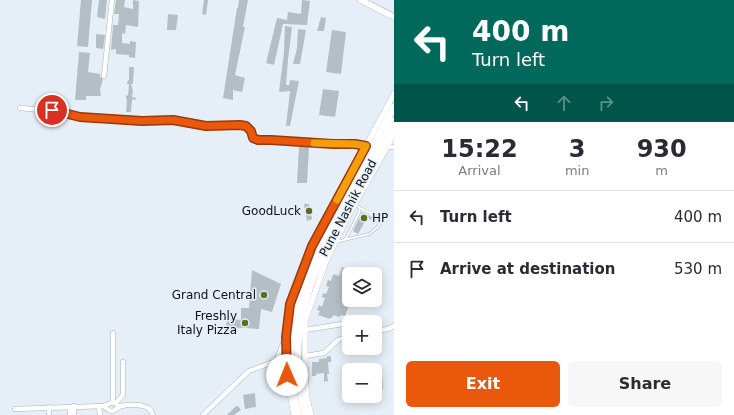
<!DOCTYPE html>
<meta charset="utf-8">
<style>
:root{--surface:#fff;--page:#f7f7f7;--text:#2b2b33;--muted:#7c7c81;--line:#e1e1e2;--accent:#ea580c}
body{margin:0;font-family:"DejaVu Sans",sans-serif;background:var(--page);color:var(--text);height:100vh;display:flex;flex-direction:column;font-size:15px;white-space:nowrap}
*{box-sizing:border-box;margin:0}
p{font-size:13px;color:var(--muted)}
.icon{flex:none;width:22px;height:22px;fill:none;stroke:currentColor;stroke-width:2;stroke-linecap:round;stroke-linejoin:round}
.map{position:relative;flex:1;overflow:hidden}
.details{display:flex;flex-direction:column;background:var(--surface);width:340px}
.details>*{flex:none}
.guide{background:#00695c;color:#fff;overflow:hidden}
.buttons{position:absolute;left:342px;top:267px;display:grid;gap:8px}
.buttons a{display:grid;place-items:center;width:40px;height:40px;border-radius:6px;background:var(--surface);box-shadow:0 2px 10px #0003;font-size:20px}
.pin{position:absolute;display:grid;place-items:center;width:34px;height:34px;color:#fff;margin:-17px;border:2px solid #fff;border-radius:50%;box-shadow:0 1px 4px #0007}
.me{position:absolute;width:44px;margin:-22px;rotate:359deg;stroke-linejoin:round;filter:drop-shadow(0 0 3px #0008)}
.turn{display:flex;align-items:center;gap:14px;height:84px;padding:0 12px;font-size:18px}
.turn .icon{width:52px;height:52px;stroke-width:2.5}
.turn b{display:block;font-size:28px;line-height:34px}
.lanes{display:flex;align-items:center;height:38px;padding:0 12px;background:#0003;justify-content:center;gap:20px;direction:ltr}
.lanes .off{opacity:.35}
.eta{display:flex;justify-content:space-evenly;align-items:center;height:68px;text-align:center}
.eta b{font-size:24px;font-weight:700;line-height:28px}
.primary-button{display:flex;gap:8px;margin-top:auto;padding:8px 12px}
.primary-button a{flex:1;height:46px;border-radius:6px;background:var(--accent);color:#fff;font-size:16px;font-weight:700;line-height:46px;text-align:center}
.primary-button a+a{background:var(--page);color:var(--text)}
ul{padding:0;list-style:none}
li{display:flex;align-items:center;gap:12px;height:52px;padding:0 12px;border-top:1px solid var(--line)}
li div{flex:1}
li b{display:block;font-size:15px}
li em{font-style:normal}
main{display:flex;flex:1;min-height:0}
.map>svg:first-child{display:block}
.building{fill:#b3bfc5}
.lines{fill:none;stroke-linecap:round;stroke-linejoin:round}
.service-casing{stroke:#a9b2bb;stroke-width:3}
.minor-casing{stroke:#a9b2bb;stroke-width:5.5}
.tertiary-casing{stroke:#a9b2bb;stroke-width:6}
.secondary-casing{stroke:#a9b2bb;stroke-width:7}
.trunk-casing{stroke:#a9b2bb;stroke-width:8}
.service{stroke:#fff;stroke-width:2}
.minor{stroke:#fff;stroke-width:4.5}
.tertiary{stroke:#fff;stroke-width:5.5}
.secondary{stroke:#fff;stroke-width:6}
.trunk{stroke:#fff;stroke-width:7}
.route-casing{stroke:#983908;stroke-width:10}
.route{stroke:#ea580c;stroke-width:7}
.slow{stroke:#f59e0b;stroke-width:7}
.poi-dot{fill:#5c6f1e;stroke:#e6eff8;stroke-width:1.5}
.labels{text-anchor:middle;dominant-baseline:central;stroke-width:3;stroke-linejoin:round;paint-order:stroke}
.street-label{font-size:12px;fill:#0e1014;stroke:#e6eff8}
.poi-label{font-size:12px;fill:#0e1014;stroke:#e6eff8;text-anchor:end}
</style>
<main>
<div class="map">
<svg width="394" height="415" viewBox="0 0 394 415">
<rect width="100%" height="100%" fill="#e6eff8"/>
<g class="building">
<polygon points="81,0 92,0 88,47 77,46"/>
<polygon points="99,0 107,0 105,19 97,17"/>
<polygon points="116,0 125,0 124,7 133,9 133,0 139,1 138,27 126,25 125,34 122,33 122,43 130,44 130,41 136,42 135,58 129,57 129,55 116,54 116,49 111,50 113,25 118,25 119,14 114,14"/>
<polygon points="204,0 208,0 206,15 202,14"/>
<polygon points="239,0 248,0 243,27 245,27 235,75 245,78 242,92 233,90 233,100 223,98 237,8 238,8"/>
<polygon points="302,0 310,1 307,25 283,24 274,65 266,63 277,18 287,20 288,12 301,14"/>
<polygon points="168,14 178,15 176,30 167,30"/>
<polygon points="321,17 326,18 324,31 317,31"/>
<polygon points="285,26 292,27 288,60 286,85 289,85 290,80 299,81 290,126 286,126 290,91 279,92 284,52"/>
<polygon points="298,29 306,30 300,64 293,64 297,48"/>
<polygon points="332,30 346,32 341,74 326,72"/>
<polygon points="96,34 105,35 103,49 96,48"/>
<polygon points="79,52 90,53 88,72 100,74 100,77 103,79 100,89 101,96 86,96 86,100 75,100"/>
<polygon points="129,67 134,67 133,84 131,84 133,91 132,97 136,98 135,100 132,99 131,112 126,112 127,99 126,99 126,95 128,96 129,84 127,84 128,80 129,80"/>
<polygon points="323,89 339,91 335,117 319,115"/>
<polygon points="299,147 309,147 307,183 297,183"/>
<polygon points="304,204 309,204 312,219 307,221"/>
<polygon points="362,212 376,219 376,222 367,218 358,234 353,231"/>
<polygon points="342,267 360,274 349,274 349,300 351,300 345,316 341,315 339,317 333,315 332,318 330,318 330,319 318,315 320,311 317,310 319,305 322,307 325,298 322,297 323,293 326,294 329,287 326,286 328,280 331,281 333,274 339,276"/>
<polygon points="252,270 281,284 272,312 261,309 259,329 228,327 228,326 226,326 227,319 241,320 241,308 249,308"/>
<polygon points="327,356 331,356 331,362 328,362 329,374 327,374 328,381 324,382 324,373 316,374 316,376 312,376 312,362 319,362 319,359 327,358"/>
<polygon points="382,373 383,389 375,389 375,374"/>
<polygon points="255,393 256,407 245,409 243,395"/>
<polygon points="236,406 238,406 241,410 234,415 227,415"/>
</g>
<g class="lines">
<g class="service-casing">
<g id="service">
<polyline points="344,240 369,234 379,226 379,217 360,208"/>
<polyline points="337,242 344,240 347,237 359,213 360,208 356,205"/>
</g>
</g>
<g class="minor-casing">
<g id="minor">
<polyline points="104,76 112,0"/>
<polyline points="20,108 52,111 79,117 142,121 173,121 206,126 240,125 246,127 251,131 253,138 258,140 333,144 355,144 366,146"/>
<polyline points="387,147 394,147"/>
<polyline points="305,330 342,324"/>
<polyline points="375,331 388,329 394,326"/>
<polyline points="305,356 324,353 338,340 349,336"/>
<polyline points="113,403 113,333"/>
<polyline points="116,403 123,395 123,362"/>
<polyline points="74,406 74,415"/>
<polyline points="99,406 100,415"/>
<path d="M104,406C107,409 108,411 112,411C116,410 118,407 121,406C131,404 150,403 153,415"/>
<polyline points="49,407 49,415"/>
<polyline points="70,407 70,415"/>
<polyline points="15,409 104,406 111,403 116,403 119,407"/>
<polyline points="203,415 249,371 276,361 285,339"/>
</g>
</g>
<g class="tertiary-casing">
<g id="tertiary">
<polyline points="294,415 287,375 286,337 290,304 312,246 394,94"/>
<polyline points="311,415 307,399 305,375 305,321 326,261 347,218 387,147 394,132"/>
</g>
</g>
<g class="secondary-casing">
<polyline id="secondary" points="361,0 394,17"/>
</g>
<g class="trunk-casing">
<g id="trunk">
<path d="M298,415C295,401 292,387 291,373C287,308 314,257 344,201C361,170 377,138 394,107"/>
<path d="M305,415C299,388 296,361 299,334C304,287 326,247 348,207C363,178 379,150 394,121"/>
</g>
</g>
<use href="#service" class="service"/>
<use href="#minor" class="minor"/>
<use href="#tertiary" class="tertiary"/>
<use href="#secondary" class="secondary"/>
<use href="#trunk" class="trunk"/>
</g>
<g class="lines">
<g class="route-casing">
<polyline id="route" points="52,110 80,117 142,121 173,120 206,126 240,125 246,126 251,131 253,138 258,140 271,140 333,144 355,144 366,146 312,246 290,304 286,337 287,375"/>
</g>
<use href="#route" class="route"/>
<polyline class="slow" points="314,143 355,144 366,146 337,200"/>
</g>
<g class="poi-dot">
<circle cx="309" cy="211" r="4"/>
<circle cx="364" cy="218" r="4"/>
<circle cx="264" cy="295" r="4"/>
<circle cx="245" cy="323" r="4"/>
</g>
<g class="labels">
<g class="street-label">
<text transform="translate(348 208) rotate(-62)">Pune Nashik Road</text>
</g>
<g class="poi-label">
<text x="301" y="211">GoodLuck</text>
<text x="372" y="218" text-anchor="start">HP</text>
<text x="256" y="295">Grand Central</text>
<text x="237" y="316">Freshly<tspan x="237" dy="14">Italy Pizza</tspan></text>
</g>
</g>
</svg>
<div class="buttons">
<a><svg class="icon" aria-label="layers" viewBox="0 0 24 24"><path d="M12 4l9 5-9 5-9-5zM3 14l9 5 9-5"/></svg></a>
<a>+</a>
<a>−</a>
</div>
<div class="pin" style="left:52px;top:110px;background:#d93025"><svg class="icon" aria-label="arrive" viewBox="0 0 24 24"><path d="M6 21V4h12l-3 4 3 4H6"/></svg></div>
<svg class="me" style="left:287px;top:375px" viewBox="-20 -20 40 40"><circle r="19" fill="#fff"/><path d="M0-13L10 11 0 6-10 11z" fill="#ea580c"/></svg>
</div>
<section class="details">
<div class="guide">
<div class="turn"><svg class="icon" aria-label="left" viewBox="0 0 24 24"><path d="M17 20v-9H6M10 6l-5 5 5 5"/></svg><div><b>400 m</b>Turn left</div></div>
<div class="lanes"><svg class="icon" aria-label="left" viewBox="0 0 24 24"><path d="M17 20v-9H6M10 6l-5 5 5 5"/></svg><svg class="icon off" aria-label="ahead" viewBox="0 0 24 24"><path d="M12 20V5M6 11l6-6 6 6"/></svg><svg class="icon off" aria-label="right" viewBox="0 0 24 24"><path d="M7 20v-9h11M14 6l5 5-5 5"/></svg></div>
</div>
<div class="eta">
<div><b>15:22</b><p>Arrival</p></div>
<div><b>3</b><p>min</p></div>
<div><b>930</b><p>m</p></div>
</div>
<ul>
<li><svg class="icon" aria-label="left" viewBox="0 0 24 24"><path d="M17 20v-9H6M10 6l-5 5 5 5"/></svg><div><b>Turn left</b></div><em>400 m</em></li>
<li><svg class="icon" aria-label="arrive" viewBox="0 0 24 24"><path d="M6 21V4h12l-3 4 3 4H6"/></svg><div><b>Arrive at destination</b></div><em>530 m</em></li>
</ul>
<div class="primary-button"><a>Exit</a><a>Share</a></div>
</section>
</main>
